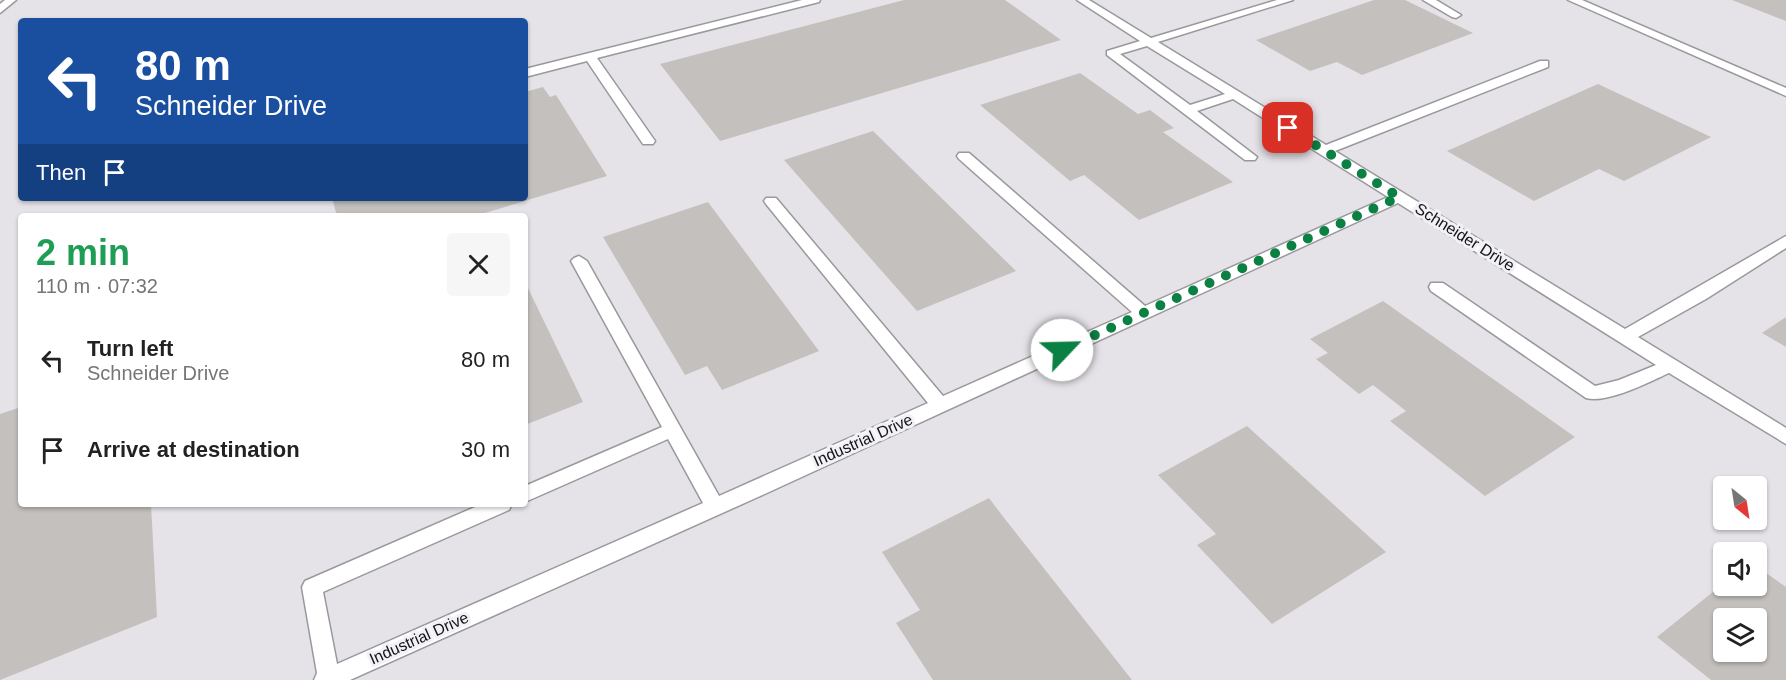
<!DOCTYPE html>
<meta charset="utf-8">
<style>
:root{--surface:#fff;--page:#f6f6f6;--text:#222;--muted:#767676}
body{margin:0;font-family:Arial,sans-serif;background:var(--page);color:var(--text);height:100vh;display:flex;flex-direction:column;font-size:22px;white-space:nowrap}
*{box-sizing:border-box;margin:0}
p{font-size:20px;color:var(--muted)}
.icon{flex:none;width:33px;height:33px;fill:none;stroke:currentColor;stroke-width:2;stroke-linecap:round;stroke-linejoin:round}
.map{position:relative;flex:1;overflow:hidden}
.drawer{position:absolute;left:18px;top:213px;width:510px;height:294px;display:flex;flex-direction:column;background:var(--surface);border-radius:6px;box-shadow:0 2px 4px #0004}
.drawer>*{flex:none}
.hud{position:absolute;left:18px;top:18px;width:510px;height:183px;border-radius:6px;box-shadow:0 2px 4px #0004;background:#1a4fa0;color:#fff;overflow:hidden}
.needle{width:39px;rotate:150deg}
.buttons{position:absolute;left:1713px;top:476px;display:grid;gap:12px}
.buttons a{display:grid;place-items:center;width:54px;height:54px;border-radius:6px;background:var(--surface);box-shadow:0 2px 4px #0004;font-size:30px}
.pin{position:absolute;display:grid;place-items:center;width:51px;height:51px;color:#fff;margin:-26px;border-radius:12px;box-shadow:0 3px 9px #0006}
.me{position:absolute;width:66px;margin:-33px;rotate:66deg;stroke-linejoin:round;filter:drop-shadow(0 0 4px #0008)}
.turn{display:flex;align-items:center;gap:21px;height:126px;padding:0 18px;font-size:27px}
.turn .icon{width:78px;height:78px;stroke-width:2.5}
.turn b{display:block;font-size:42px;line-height:51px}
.then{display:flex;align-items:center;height:57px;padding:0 18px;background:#0003;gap:12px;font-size:22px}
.round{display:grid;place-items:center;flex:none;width:63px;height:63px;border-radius:6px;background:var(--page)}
.summary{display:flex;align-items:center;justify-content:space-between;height:102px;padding:0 18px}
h1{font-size:36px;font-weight:700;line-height:45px;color:#1e9e55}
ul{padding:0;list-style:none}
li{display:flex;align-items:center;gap:18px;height:90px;padding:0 18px}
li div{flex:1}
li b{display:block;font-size:22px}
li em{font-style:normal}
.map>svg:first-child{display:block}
.building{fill:#c3c0bd;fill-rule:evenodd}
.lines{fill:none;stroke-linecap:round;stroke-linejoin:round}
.lane-casing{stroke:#99989c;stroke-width:3}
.lane{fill:#fff;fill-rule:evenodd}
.route{stroke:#0b8043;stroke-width:10;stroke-dasharray:0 18}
.labels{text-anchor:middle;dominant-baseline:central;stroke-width:6;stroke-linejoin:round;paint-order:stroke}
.street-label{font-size:16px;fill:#141416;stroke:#f2f1f5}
</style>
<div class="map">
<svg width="1786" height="680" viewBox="0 0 1786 680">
<rect width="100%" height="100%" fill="#e5e3e8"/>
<g class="building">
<polygon points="904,0 1005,0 1061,40 720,141 660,64"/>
<polygon points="1374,0 1405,0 1473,33 1362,75 1337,62 1310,71 1256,40"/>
<polygon points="1732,0 1786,0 1786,21"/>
<polygon points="1080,73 1138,114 1150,110 1174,128 1163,132 1233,182 1139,220 1084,175 1070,181 980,105"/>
<polygon points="1598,84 1711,137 1624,181 1599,169 1534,201 1447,151"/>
<polygon points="543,87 550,97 556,95 607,176 475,216 337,216 332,198 525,198 525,92"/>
<polygon points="873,131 1016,271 917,311 784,160"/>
<polygon points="708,202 819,351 722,390 707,366 685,375 603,237"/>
<polygon points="525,282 583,402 525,425"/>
<polygon points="1383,301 1575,437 1485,496 1390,421 1406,411 1373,385 1359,394 1316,359 1328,353 1310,339"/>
<polygon points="1786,317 1786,347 1762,333"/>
<polygon points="21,407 21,504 151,504 157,617 0,680 0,414"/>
<polygon points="1247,426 1386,552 1272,624 1197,545 1216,534 1158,475"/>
<polygon points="989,498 1001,514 1132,680 933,680 896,623 920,610 882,552"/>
<path d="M1756,566L1786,587V680H1711L1657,637L1724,583V585H1756ZM1724,618H1756V651H1724Z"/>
</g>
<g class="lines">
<g class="lane-casing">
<g id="lane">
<polygon points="5,0 16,0 0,13 0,4"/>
<polygon points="802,0 820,0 819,2 597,58 655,141 653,144 643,144 587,61 525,77 525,69"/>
<path d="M1077,0H1089L1151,38L1277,0H1293L1158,42L1326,145L1540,61H1548V67L1335,151L1625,329L1786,236V248L1706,299L1638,337L1786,428V444L1669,373C1649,382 1607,404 1586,398L1431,291L1429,287L1431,283H1443L1595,386L1619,380L1656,365L1398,203L758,497L350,680H314L317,673L302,587L305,581L482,504H512L509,510L323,592L337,664L703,503L668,439L525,502V486L662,427L571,261L574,258L579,256L587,261L719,496L928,403L766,204L764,201L766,198H776L943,396L1132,312L959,159L957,156L959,153H969L1145,306L1388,197L1233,99L1197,111L1257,157L1255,160H1245L1107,55V51L1140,41ZM1147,46L1225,94L1190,105L1120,54Z"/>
<polygon points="1423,0 1436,0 1461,15 1456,18 1452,17"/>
<polygon points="1568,0 1582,0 1786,88 1786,96"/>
</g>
</g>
<use href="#lane" class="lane"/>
</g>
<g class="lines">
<polyline class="route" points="1062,350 1399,197 1288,128"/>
</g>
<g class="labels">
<g class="street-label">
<text transform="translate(1465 237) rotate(32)">Schneider Drive</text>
<text transform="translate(863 440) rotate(-24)">Industrial Drive</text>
<text transform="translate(419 638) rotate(-24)">Industrial Drive</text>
</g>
</g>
</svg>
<div class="buttons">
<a><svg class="needle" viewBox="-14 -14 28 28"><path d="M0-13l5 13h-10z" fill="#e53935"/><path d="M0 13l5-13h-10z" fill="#767676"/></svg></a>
<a><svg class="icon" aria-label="sound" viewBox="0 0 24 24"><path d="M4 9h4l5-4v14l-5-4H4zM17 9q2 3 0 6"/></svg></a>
<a><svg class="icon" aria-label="layers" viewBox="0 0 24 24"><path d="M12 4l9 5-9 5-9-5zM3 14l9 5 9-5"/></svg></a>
</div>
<div class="pin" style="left:1288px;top:128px;background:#d93025"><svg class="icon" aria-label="arrive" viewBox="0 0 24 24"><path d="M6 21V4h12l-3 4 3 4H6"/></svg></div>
<svg class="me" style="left:1062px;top:350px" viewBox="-20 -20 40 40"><circle r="19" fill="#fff"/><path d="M0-13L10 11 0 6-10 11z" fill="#0b8043"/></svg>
<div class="hud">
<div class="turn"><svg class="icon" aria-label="left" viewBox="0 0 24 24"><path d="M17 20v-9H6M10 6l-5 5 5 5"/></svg><div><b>80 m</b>Schneider Drive</div></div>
<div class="then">Then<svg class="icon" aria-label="arrive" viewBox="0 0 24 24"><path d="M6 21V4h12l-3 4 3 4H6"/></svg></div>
</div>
<section class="drawer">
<div class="summary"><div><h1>2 min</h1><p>110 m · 07:32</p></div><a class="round"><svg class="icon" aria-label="close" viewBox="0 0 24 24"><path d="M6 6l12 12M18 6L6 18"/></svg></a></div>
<ul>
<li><svg class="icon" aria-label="left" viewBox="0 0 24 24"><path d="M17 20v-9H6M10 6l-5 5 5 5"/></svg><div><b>Turn left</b><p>Schneider Drive</p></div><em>80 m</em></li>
<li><svg class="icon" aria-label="arrive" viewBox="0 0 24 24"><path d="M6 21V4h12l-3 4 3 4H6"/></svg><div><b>Arrive at destination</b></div><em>30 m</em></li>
</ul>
</section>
</div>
